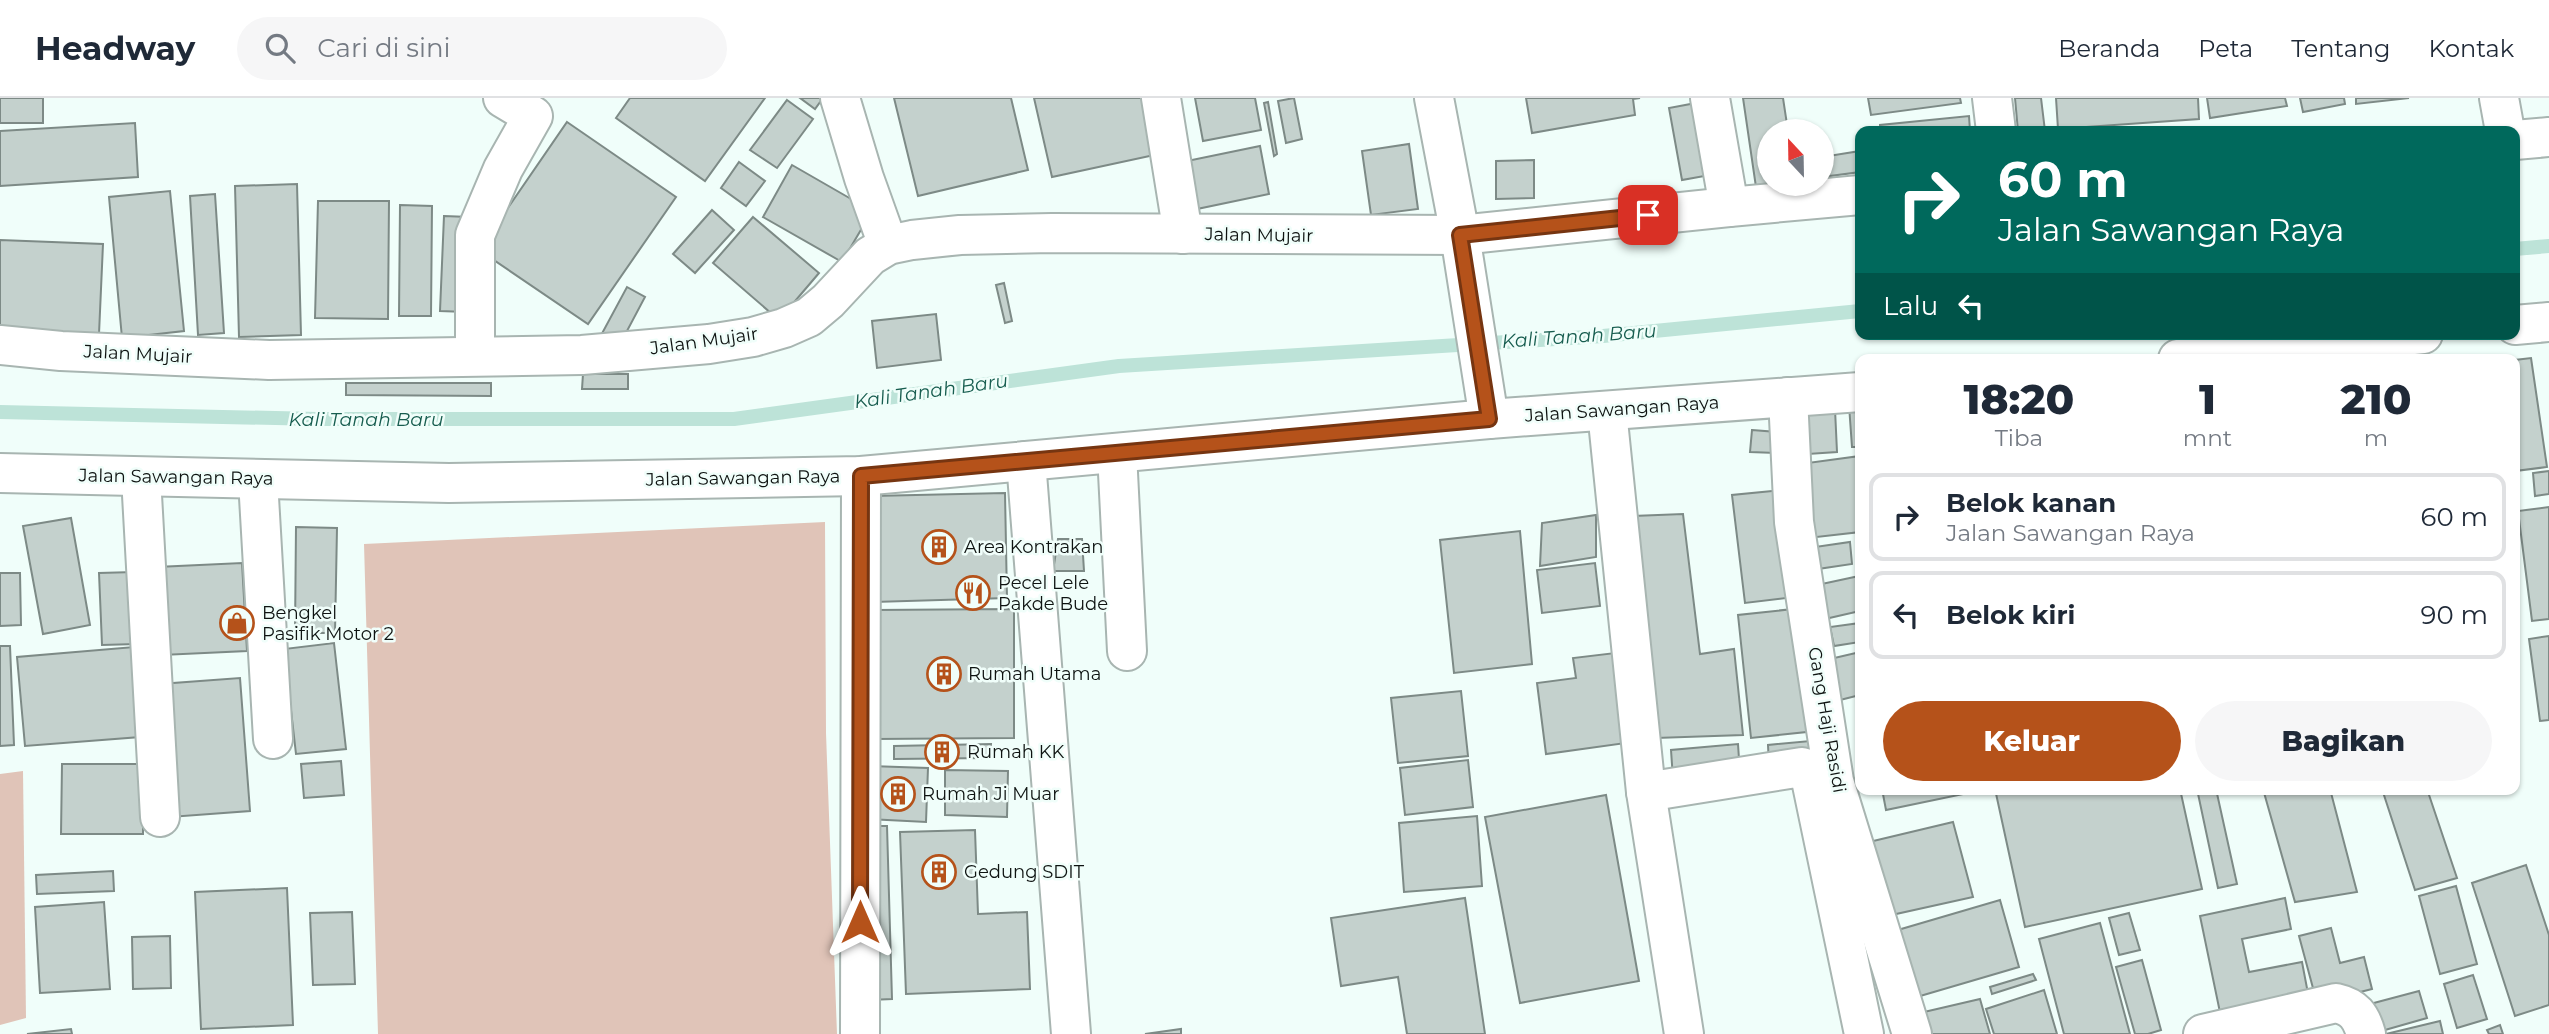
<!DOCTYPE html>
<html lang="id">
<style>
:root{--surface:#fff;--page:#f6f6f7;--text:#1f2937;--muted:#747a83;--line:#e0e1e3;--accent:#b5521a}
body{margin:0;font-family:Montserrat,sans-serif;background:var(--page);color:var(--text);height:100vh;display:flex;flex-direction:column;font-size:26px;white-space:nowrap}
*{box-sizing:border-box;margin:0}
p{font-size:23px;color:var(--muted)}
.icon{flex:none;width:38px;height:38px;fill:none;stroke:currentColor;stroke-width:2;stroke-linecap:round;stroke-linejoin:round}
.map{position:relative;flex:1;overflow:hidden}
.side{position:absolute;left:1855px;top:256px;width:665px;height:441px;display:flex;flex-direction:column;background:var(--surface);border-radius:14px;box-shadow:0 2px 5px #0004}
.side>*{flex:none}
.hud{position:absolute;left:1855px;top:28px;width:665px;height:214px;border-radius:14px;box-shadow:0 2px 5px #0004;background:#00695c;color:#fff;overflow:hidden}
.needle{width:46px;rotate:338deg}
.fabs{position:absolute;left:1757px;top:21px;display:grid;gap:14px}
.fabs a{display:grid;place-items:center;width:77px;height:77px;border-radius:50%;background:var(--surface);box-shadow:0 2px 5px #0004;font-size:35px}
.pin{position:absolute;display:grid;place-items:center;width:60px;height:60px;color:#fff;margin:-30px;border-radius:14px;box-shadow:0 4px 10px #0006}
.me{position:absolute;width:77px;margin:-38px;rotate:0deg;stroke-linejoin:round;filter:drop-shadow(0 0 5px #0008)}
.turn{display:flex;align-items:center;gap:24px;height:147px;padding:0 28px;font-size:32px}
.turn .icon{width:91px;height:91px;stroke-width:2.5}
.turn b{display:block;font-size:49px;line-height:60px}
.then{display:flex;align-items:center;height:66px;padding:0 28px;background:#0003;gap:14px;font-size:26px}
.eta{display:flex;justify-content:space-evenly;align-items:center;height:119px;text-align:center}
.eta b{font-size:42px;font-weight:800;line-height:49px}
.action{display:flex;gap:14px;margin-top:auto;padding:14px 28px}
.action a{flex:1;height:80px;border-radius:42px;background:var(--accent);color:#fff;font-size:28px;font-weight:800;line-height:80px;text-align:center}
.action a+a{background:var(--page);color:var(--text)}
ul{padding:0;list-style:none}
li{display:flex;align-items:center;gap:21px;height:88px;margin:0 14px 10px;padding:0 14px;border:4px solid var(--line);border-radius:14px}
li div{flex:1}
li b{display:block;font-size:26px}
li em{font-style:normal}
header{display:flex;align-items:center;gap:42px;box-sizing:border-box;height:98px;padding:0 35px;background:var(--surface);border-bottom:2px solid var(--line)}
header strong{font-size:33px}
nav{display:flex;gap:38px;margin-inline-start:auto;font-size:24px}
.search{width:490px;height:63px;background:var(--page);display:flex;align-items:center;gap:18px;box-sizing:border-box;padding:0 24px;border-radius:38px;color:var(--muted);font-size:26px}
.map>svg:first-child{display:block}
.green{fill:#e0c4b8}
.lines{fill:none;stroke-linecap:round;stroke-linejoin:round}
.stream{stroke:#bde3d8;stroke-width:14}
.building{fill:#c4d1cd;stroke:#7d8a86;stroke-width:2}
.minor-casing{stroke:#a8b5b1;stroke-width:42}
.highway-casing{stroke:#a8b5b1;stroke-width:42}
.minor{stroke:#fff;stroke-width:38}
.highway{stroke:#fff;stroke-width:38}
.route-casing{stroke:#763511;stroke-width:18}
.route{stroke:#b5521a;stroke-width:12}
.labels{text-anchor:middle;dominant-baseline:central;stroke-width:5;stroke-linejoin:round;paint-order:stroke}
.street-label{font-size:18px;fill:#0e1311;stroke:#f0fefa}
.poi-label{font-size:18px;fill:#0e1311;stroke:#f0fefa;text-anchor:start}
.water-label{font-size:19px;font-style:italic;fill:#175d4f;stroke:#f0fefa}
</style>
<header>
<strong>Headway</strong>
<div class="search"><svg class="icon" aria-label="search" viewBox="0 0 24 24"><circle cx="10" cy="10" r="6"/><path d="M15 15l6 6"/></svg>Cari di sini</div>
<nav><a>Beranda</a><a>Peta</a><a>Tentang</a><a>Kontak</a></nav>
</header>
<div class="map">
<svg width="2549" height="936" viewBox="0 0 2549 936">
<rect width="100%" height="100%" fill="#f0fefa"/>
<g class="green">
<polygon points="825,424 826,635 837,936 378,936 364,446"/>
<polygon points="23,673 26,920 0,927 0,676"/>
</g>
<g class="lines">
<g class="stream">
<polyline points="2515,151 2549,148"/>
<polyline points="0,314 318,321 734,321 1119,268 1603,238 1860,213"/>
</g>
</g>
<g class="building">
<rect x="0" y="0" width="43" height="25"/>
<polygon points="630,0 765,0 705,83 616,20"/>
<polygon points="800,0 823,0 815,11"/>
<polygon points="894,0 1011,0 1028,72 918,98"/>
<polygon points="1034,0 1146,0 1159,56 1052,79"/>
<polygon points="1195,0 1255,0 1261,32 1203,43"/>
<polygon points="1294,0 1302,41 1286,45 1278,3"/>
<polygon points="1526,0 1640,0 1633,1 1635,17 1532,35"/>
<polygon points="1743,0 1783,0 1788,33 1769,33 1769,86 1775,86 1756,89"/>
<polygon points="1868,0 1960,0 1961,5 1871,17"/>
<polygon points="2015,0 2041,0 2045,33 2018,33"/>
<polygon points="2056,0 2198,0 2199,21 2058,31"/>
<polygon points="2207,0 2285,0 2287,8 2210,20"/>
<polygon points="2300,0 2344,0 2345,6 2303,14"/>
<polygon points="2356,0 2409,0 2356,6"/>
<polygon points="787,2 813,21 777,70 750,52"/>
<polygon points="1268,4 1277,56 1274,58 1264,5"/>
<polygon points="1696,5 1710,77 1682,82 1669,10"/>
<polygon points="1969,18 1970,33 1880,33 1880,27"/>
<polygon points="567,24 676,99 588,226 479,152"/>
<polygon points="135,25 138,79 0,88 0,33"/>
<polygon points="1409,46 1418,111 1371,117 1362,53"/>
<polygon points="1260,48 1269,96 1197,111 1187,63"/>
<polygon points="1860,53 1860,74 1822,79 1822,59"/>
<polygon points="1534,62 1534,100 1496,101 1496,63"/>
<polygon points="739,64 765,83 746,108 721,90"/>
<polygon points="792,67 872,113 842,164 763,119"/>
<polygon points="297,86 301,237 239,239 235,88"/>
<polygon points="170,93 184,233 122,240 109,99"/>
<polygon points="215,96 224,235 198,237 190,98"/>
<polygon points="318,103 389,103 388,221 315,220"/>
<polygon points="400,107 432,108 431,218 399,218"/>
<polygon points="712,112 734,132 695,175 673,156"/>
<polygon points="444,118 469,119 466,214 440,213"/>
<polygon points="753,119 819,175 779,222 713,165"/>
<polygon points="0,142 103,146 99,236 0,233"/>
<polygon points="1004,185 1012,223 1005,225 996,187"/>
<polygon points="627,189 645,199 618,250 599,241"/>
<polygon points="936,216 941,262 877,270 872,223"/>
<polygon points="2531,260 2547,369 2515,373 2515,262"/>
<polygon points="583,276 628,276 628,291 582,291"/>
<polygon points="346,285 491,285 491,298 346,297"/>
<polygon points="1860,306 1860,349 1852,349 1849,307"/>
<polygon points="1835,311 1837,354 1808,356 1806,313"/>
<polygon points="1752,332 1777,334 1776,355 1750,354"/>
<polygon points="1860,358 1860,434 1808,440 1800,366"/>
<polygon points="2549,373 2549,396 2535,398 2533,375"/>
<polygon points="1782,392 1795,499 1745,505 1732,397"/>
<polygon points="1005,395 1007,500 874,504 872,398"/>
<polygon points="2549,409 2549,521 2532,523 2518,413"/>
<polygon points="1683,416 1700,556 1734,551 1743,637 1656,640 1633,418"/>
<polygon points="1596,417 1596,459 1540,468 1542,425"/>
<polygon points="71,420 90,527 43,536 23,428"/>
<polygon points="296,429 337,430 335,535 295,535"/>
<polygon points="1520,433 1532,566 1454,575 1440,442"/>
<polygon points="1058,441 1082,441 1084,473 1053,473"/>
<polygon points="1850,444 1852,466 1811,472 1808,450"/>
<polygon points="242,465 247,553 162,557 157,469"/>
<polygon points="1595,465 1600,508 1542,515 1537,472"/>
<polygon points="134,474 137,546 102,547 99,475"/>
<polygon points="0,475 20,475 21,527 0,528"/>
<polygon points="1859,478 1860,513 1825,521 1817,487"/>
<polygon points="1802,510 1816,633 1751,640 1738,517"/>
<polygon points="1014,511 1014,640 875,641 874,512"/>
<polygon points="1860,525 1860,544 1834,548 1830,529"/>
<polygon points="2549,538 2549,622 2540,623 2529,541"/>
<polygon points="334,545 346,651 296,656 284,551"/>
<polygon points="0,548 10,548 14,647 0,648"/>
<polygon points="146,548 153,638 25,648 17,559"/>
<polygon points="1860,554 1860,597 1840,602 1830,561"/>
<polygon points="1615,555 1626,645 1546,656 1537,585 1576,580 1573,560"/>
<polygon points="240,580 250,713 170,719 160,586"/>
<polygon points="1461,593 1468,658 1398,665 1391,600"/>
<polygon points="1821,642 1823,662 1769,668 1768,647"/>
<polygon points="991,646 990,660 894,661 894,648"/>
<polygon points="1738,646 1740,676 1673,681 1671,652"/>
<polygon points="1468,662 1473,709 1405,717 1400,670"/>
<polygon points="341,663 344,697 304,700 301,666"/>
<polygon points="62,666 143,666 143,736 61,736"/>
<polygon points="870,668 928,670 926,724 868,721"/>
<polygon points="945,672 1008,673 1007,719 945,717"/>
<polygon points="1882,691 1973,691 1973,694 1886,712"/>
<polygon points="1995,691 2180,691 2202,791 2025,829"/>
<polygon points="2197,691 2216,691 2237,786 2218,790"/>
<polygon points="2263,691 2330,691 2357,794 2295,804"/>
<polygon points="2382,691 2427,691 2457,780 2415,792"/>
<polygon points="1606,697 1639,883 1520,905 1485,719"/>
<polygon points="1477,718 1482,788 1404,794 1399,725"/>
<polygon points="1953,724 1973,799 1887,818 1869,744"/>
<polygon points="865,728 887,728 892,901 870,902"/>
<polygon points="975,732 978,816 1027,814 1030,891 906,896 900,734"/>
<polygon points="2526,767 2549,837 2549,907 2515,918 2472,785"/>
<polygon points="113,773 114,793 37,796 36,777"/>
<polygon points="2456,788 2477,866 2440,876 2419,798"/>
<polygon points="287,790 293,927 201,931 195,794"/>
<polygon points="1465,800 1485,936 1407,936 1398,879 1341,888 1331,820"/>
<polygon points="2285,800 2291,831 2242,841 2249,874 2302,864 2310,906 2222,924 2200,818"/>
<polygon points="2000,802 2019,869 1910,901 1891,834"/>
<polygon points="104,804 110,891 40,895 35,809"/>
<polygon points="352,814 355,886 313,887 310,815"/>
<polygon points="2129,815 2140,852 2119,857 2109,820"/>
<polygon points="2100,825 2130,936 2064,936 2039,841"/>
<polygon points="2331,830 2340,865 2364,859 2372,891 2317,905 2299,838"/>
<polygon points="170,838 171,890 133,891 132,839"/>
<polygon points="2142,862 2161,932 2148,936 2135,936 2116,869"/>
<polygon points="2033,876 2036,882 1992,896 1990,889"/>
<polygon points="2473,877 2487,921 2457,930 2444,886"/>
<polygon points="2044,892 2057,936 1994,936 1986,911"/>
<polygon points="2419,893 2427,920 2378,934 2370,906"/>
<polygon points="1980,901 1990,936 1930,936 1924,914"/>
<polygon points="2440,923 2443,936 2386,936"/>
<polygon points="2500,927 2503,936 2489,936 2487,932"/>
<polygon points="71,931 72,936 27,936"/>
<polygon points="1181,931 1181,936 1145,936"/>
</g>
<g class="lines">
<g class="minor-casing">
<g id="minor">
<polyline points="840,0 864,80 888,147"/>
<polyline points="1161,0 1183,136"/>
<polyline points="1710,0 1729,109"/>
<polyline points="1992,0 1996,33"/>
<polyline points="2499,0 2505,33"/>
<polyline points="0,247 61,253 269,262 582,257 709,246 753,239 784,230 809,219 828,203 870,158 888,147 912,142 960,137 1052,135 1460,137 1434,0"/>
<polyline points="475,258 475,137 503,71 533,18 503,0"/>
<polyline points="1788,299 1794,424 1834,683 1912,936"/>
<polyline points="1607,313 1646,694 1684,936"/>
<polyline points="1117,355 1127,553"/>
<polyline points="1026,363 1071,936"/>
<polyline points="141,379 160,719"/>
<polyline points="258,382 273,641"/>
<polyline points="1646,694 1802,669 1809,672 1864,936"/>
<polyline points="860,936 861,378"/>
<path d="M2203,936L2336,905C2354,909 2361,918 2366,936"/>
</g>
</g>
<g class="highway-casing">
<g id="highway">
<polyline points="2515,42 2549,39"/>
<polyline points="2515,227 2549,224"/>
<polyline points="2178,261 2423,236"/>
<polyline points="1489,321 1460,137 1729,109 1860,97"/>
<polyline points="0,375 449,385 861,378 1489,321 1860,294"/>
</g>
</g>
<use href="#minor" class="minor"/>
<use href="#highway" class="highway"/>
</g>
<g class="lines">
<g class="route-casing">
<polyline id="route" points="860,824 861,378 1489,321 1460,137 1648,117"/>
</g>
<use href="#route" class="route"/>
</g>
<defs>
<g id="building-ring" transform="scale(1.75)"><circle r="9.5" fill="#f0fefa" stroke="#b5521a" stroke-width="1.5"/><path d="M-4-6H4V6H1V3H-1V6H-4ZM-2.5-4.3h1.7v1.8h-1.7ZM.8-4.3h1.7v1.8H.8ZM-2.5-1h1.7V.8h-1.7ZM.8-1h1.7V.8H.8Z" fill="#b5521a"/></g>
<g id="restaurant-ring" transform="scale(1.75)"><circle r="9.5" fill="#f0fefa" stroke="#b5521a" stroke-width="1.5"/><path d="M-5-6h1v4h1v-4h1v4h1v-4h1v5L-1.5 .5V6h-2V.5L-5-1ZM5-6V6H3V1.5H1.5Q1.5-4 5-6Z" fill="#b5521a"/></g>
<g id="shop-ring" transform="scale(1.75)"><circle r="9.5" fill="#f0fefa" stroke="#b5521a" stroke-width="1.5"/><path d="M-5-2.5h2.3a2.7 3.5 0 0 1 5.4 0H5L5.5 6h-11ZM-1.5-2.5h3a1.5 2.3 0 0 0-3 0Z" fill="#b5521a"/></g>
</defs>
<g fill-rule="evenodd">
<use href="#building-ring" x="939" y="449"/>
<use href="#restaurant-ring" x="973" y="495"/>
<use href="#shop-ring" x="237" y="525"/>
<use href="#building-ring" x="944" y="576"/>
<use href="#building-ring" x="942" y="654"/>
<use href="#building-ring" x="898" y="696"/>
<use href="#building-ring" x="939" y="774"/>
</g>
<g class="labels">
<g class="street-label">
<text transform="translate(1259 137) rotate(1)">Jalan Mujair</text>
<text transform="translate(704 243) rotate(-8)">Jalan Mujair</text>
<text transform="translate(138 256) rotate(3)">Jalan Mujair</text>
<text transform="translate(1622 311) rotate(-4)">Jalan Sawangan Raya</text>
<text transform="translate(176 379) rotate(1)">Jalan Sawangan Raya</text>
<text transform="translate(743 380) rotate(-1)">Jalan Sawangan Raya</text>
<text transform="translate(1827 622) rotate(80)">Gang Haji Rasidi</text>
</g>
<g class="poi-label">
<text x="964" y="449">Area Kontrakan</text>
<text x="998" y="485">Pecel Lele<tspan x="998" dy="21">Pakde Bude</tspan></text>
<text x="262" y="515">Bengkel<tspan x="262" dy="21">Pasifik Motor 2</tspan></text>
<text x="968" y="576">Rumah Utama</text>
<text x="967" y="654">Rumah KK</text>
<text x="922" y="696">Rumah Ji Muar</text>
<text x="964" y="774">Gedung SDIT</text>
</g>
<g class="water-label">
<text transform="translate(1579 238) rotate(-4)">Kali Tanah Baru</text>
<text transform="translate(931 293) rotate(-8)">Kali Tanah Baru</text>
<text x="366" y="321">Kali Tanah Baru</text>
</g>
</g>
</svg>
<div class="fabs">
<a><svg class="needle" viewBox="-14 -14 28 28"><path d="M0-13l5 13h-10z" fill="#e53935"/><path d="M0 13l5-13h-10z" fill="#747a83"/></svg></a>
</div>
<div class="pin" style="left:1648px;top:117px;background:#d93025"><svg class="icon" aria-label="arrive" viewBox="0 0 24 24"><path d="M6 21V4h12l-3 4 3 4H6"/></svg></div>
<svg class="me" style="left:860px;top:824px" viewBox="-20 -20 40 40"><path d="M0-17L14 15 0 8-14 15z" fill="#b5521a" stroke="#fff" stroke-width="4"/></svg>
<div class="hud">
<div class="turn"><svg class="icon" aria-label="right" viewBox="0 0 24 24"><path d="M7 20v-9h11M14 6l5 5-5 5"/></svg><div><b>60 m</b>Jalan Sawangan Raya</div></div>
<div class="then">Lalu<svg class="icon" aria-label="left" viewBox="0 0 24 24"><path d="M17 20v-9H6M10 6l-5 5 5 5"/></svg></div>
</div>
<section class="side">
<div class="eta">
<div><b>18:20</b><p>Tiba</p></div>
<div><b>1</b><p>mnt</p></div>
<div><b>210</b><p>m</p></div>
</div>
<ul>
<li><svg class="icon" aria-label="right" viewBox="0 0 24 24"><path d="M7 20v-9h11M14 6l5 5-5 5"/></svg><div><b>Belok kanan</b><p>Jalan Sawangan Raya</p></div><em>60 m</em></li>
<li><svg class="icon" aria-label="left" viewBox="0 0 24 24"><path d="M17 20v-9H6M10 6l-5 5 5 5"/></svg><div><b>Belok kiri</b></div><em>90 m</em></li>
</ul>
<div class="action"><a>Keluar</a><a>Bagikan</a></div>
</section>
</div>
